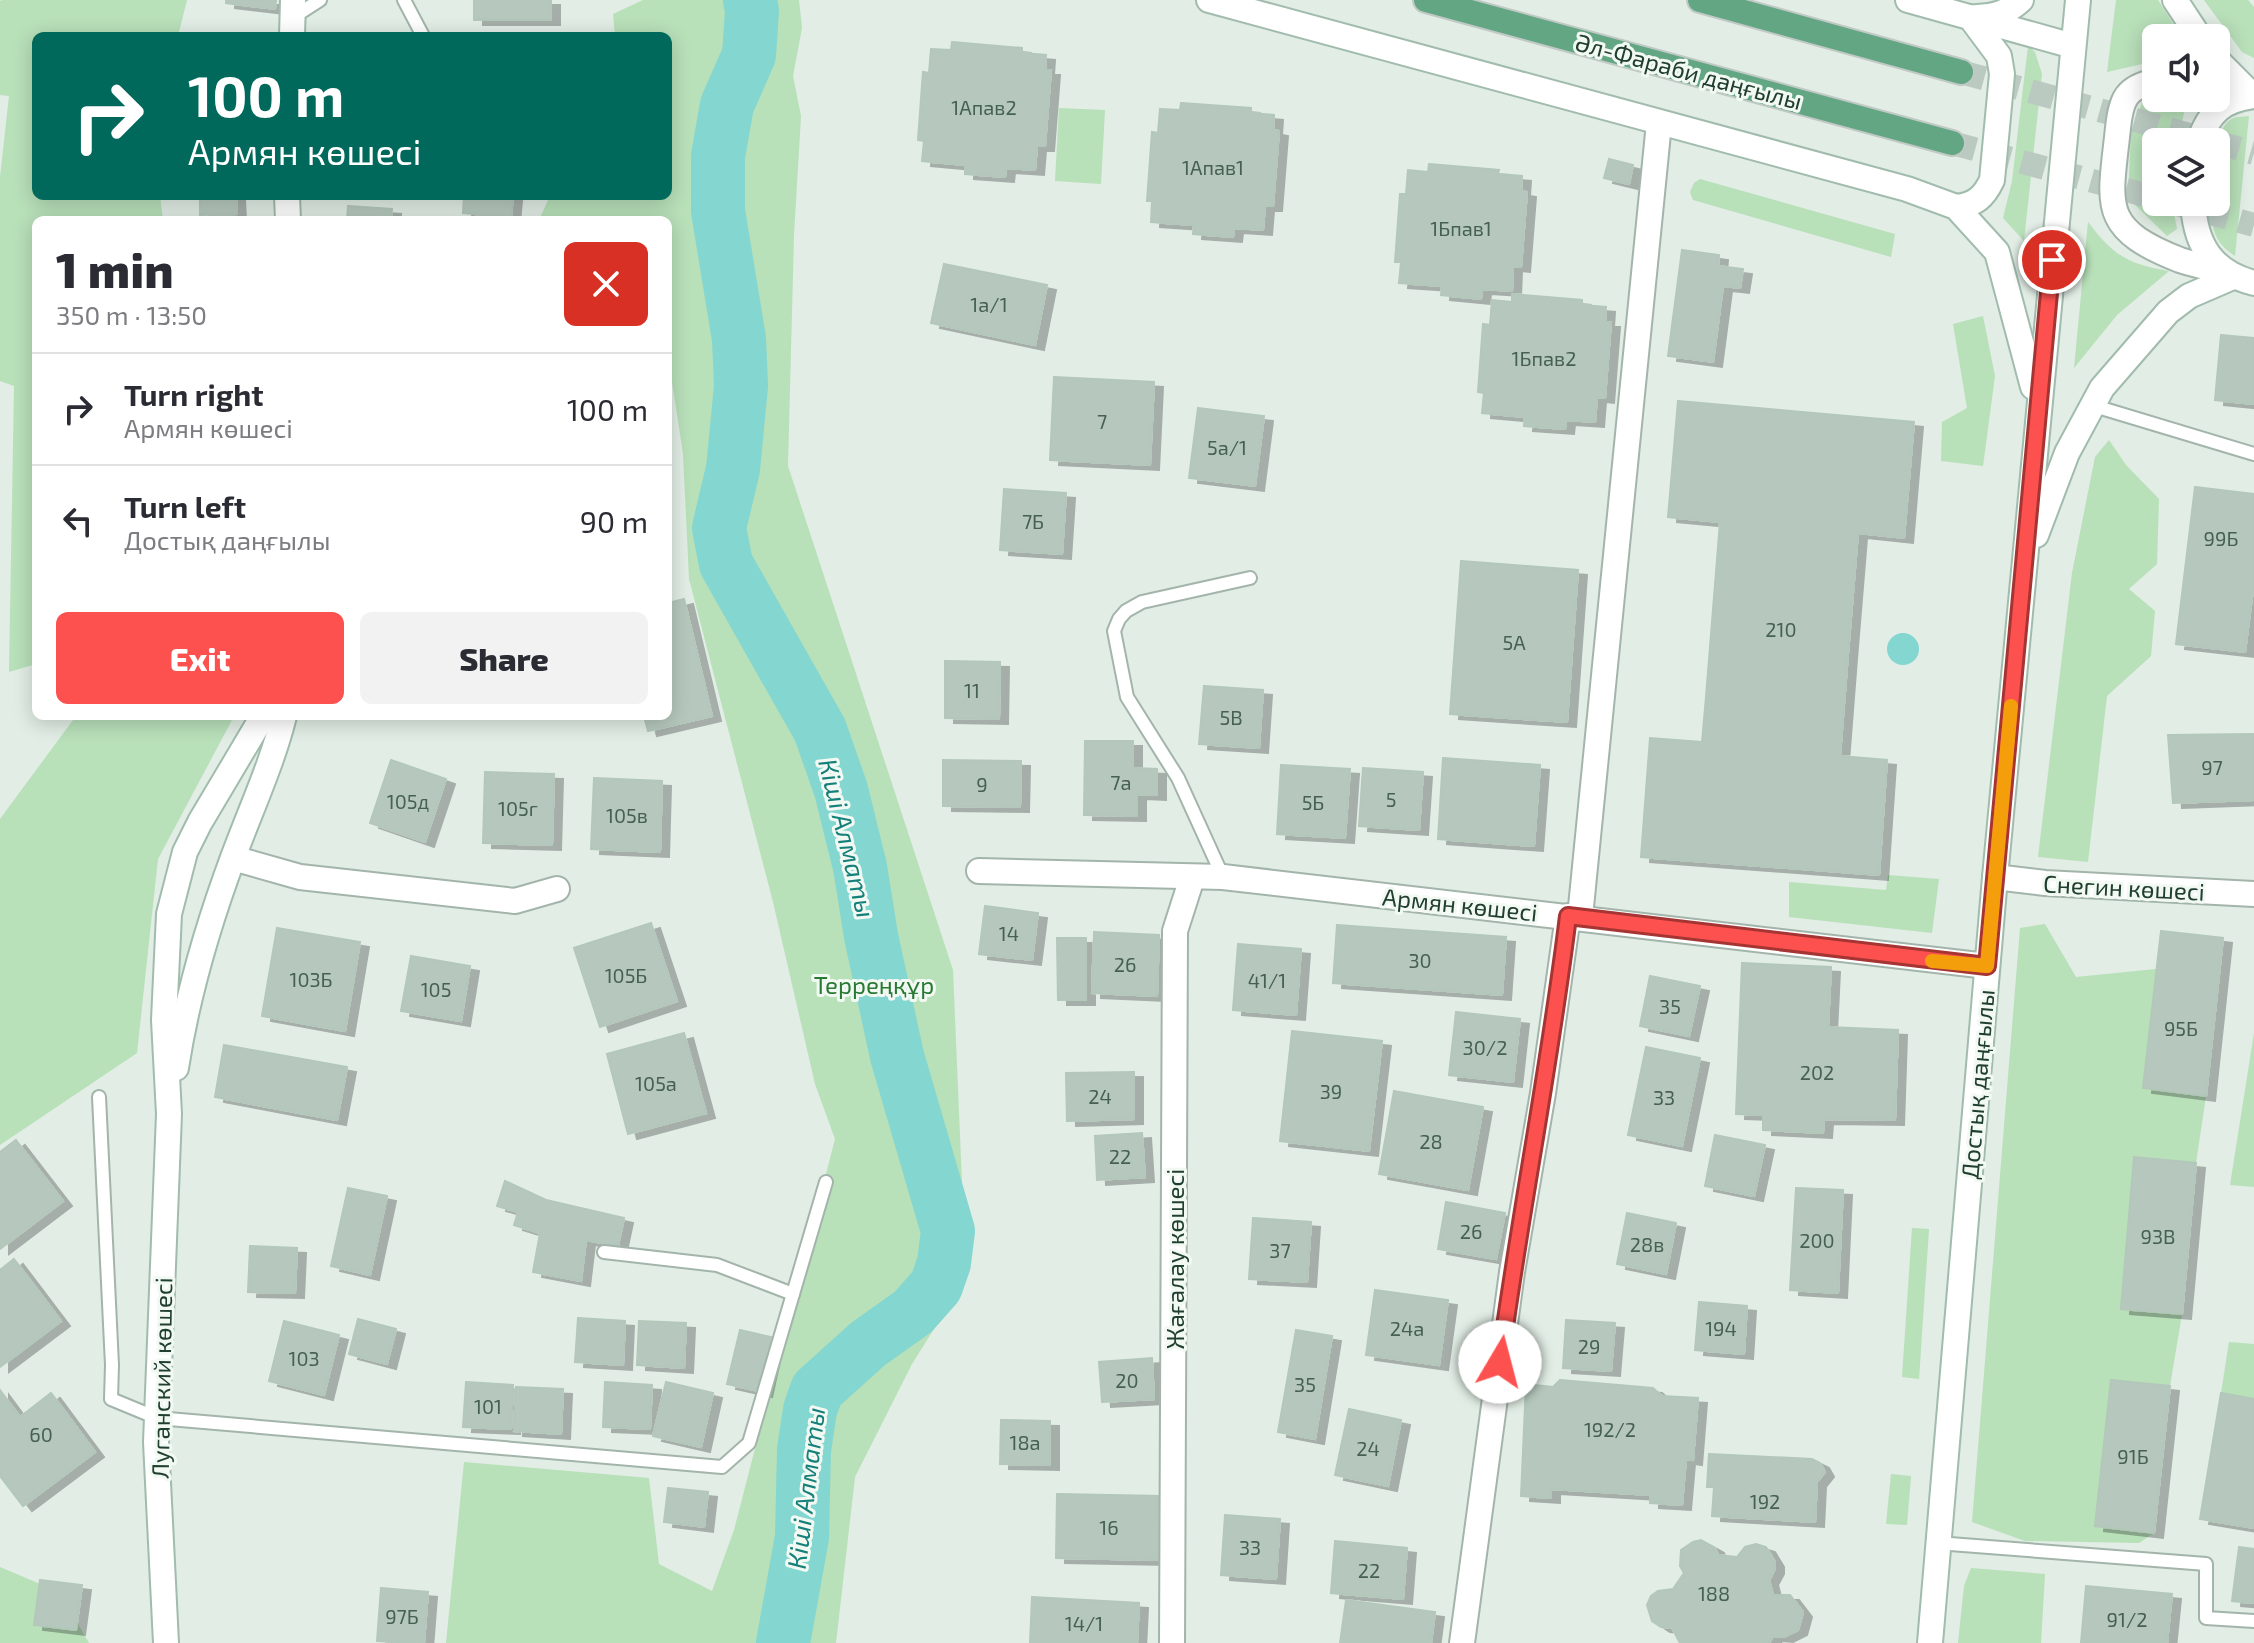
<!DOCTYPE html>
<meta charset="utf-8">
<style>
:root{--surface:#fff;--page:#f2f2f3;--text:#2b2b33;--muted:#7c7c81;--line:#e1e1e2;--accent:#fd514f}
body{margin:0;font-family:"Exo 2",sans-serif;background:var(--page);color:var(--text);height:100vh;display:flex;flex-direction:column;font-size:30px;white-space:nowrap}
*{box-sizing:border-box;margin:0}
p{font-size:26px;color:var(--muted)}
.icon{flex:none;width:44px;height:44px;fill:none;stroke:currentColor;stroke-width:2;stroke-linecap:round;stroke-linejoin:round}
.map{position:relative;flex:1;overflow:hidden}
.side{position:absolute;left:32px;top:216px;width:640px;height:504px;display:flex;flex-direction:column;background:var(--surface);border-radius:12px;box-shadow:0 4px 20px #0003}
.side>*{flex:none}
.top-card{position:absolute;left:32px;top:32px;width:640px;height:168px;border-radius:12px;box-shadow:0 4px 20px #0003;background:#00695c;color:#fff;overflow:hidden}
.tools{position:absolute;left:2142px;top:24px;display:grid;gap:16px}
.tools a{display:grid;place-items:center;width:88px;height:88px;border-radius:12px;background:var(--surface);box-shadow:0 4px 20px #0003;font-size:40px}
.pin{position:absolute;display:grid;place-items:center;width:68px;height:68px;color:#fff;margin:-34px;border:4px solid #fff;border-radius:50%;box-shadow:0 2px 8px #0007}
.me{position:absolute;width:88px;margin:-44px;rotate:8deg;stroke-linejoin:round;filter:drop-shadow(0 0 6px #0008)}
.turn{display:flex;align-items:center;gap:28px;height:168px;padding:0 24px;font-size:36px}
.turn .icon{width:104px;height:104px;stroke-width:2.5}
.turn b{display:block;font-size:56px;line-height:68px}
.round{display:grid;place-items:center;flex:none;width:84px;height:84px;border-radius:12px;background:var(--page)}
.summary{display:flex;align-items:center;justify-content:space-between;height:136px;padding:0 24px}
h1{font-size:48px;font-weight:800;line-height:60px}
.primary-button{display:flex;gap:16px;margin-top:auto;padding:16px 24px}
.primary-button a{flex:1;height:92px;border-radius:12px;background:var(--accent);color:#fff;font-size:32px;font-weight:800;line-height:92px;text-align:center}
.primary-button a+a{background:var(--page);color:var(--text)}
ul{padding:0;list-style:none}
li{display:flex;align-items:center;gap:24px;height:112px;padding:0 24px;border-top:2px solid var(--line)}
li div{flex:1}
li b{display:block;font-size:30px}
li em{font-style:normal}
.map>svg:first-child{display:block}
.green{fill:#b8e0b9}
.water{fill:#84d6d0}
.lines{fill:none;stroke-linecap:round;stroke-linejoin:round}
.river{stroke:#84d6d0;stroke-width:54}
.building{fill:#b6c8bd;stroke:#b3c7ba;stroke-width:2;filter:url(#shadow)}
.primary-tunnel{stroke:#bacac1;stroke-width:24;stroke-dasharray:24 12;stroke-linecap:butt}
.lane-casing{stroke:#a3b5ab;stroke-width:16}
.street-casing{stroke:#a3b5ab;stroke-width:28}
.secondary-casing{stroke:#a1bcad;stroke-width:28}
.primary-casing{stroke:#c1c9c5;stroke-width:28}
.lane{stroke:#fff;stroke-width:12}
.street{stroke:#fff;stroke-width:24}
.secondary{stroke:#fff;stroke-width:24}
.primary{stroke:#62a684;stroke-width:24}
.route-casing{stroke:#a43533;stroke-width:20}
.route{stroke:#fd514f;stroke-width:14}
.slow{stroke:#f59e0b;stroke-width:14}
.labels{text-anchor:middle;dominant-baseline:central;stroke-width:6;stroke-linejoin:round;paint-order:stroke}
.number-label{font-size:20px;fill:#466152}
.street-label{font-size:24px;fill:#203f2f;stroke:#f2f9f3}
.park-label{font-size:24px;fill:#277933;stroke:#f2f9f3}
.water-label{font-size:26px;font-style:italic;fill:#157f79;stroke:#f2f9f3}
</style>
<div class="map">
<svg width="2254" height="1643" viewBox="0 0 2254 1643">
<defs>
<filter id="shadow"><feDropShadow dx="9" dy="5" stdDeviation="0" flood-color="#0004"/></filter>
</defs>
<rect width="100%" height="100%" fill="#e1ede5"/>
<g class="green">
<polygon points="2,0 187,0 178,36 36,36 36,196 160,196 163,220 36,220 36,664 9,672 14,386 0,381 0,177 9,96 0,95 0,1"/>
<polygon points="643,0 799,0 802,28 793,76 801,116 794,235 788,466 953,970 966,1278 912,1364 855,1477 836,1643 446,1643 464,1462 649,1478 659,1564 712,1591 734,1530 835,1139 815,1084 773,902 689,579 683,454 668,356 668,220 539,220 550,196 668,196 668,36 615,36 613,14"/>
<polygon points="2116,0 2158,0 2182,38 2156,38 2156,61 2107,72"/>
<polygon points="2204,0 2248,0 2254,7 2254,58 2242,52"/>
<polygon points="2028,46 2035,52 2042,74 2024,241 2003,218 2012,181"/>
<polygon points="2156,96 2181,98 2186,105 2177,142 2156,142 2156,202 2172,202 2177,229 2167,236 2128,198 2131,131 2142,103"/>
<polygon points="1059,108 1105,110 1101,184 1055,181"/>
<path d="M2249,116L2235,256C2213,241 2211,228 2213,202H2216C2216,182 2212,132 2230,120C2235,116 2243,117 2249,116Z"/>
<polygon points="1700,179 1895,234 1891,257 1693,200 1690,192 1694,183"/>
<path d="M2088,222C2113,255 2127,264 2169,271L2117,315L2074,368Z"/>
<polygon points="1983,316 1995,376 1983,466 1941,461 1942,422 1967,408 1953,324"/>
<polygon points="2109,440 2126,465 2159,499 2157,564 2129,589 2155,611 2151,656 2107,696 2088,862 2038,857 2072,573 2095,457"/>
<polygon points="76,716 218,716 232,720 158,859 137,1053 0,1145 0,819"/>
<polygon points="1888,875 1939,879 1932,933 1789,917 1789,882 1886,890"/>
<polygon points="2045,924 2076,977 2156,969 2143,1088 2206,1096 2196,1163 2134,1158 2121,1308 2182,1314 2170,1386 2111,1380 2095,1526 2154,1533 2139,1543 2025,1541 1972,1522 2020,928"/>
<polygon points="2254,1033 2254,1187 2230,1185"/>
<polygon points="1912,1228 1929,1229 1919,1379 1902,1377"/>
<polygon points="2229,1342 2254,1344 2254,1399 2221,1393"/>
<polygon points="1891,1474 1911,1476 1907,1525 1886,1524"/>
<polygon points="0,1567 59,1592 89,1643 0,1643"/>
<polygon points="1971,1568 2045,1574 2041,1643 1958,1643 1964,1586"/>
</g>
<circle class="water" cx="1903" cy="649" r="16"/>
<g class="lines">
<polyline class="river" points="750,0 752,11 749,55 727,105 718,156 718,211 739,339 741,386 733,469 719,528 726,564 820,730 841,790 860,867 871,936 897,1056 948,1231 944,1263 936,1286 913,1312 868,1344 817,1390 810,1410 804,1450 802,1537 783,1643"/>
</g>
<g class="building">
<polygon points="226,0 276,0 275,9 226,3"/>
<rect x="474" y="0" width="77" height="20"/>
<polygon points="952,42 1022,48 1022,53 1046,55 1045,70 1051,70 1045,146 1037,146 1035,170 1006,168 1005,177 965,174 965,165 922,161 924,141 918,140 923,72 929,73 931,49 951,50"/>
<polygon points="1181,103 1251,108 1251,113 1274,115 1273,130 1279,131 1273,206 1265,206 1263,230 1234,228 1233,237 1193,234 1194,225 1151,222 1152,201 1147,201 1152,132 1158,133 1160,109 1180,110"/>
<polygon points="1609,159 1633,165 1629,184 1604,178"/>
<polygon points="1429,164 1499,170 1498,174 1522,176 1521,191 1527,192 1521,267 1513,266 1512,291 1482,289 1481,299 1441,295 1442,286 1399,283 1401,262 1395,262 1400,194 1406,194 1408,170 1428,172"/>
<polygon points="200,196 236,196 237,214 200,215"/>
<polygon points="464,196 513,196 511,217 463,213"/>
<polygon points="348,206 392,209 391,220 347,220"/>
<polygon points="1682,250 1719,255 1718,266 1743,269 1740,288 1723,286 1713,362 1668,356"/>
<polygon points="944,264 1047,285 1035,345 931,323"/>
<polygon points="1512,294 1582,300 1582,305 1606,307 1605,322 1611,322 1605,398 1597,397 1595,422 1566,420 1565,429 1524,426 1525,417 1482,413 1484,393 1478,392 1483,324 1490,325 1492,300 1512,302"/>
<polygon points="2221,335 2254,338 2254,404 2215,400"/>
<polygon points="1054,377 1154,382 1150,465 1050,460"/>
<polygon points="1678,401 1914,422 1904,538 1858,533 1848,654 1840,756 1887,760 1879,875 1641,857 1650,738 1702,742 1706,697 1720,522 1668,517"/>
<polygon points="1198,408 1264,416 1255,486 1189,478"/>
<polygon points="2195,487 2254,494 2254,582 2245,652 2176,644"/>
<polygon points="1004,489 1066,493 1062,554 1000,550"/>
<polygon points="1461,561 1578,570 1567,722 1450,714"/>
<polygon points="684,599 712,716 648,731 644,716 668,716 668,603"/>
<polygon points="945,661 1000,662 999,719 945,718"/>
<polygon points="1204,686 1263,690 1259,748 1199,744"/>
<polygon points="2254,734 2254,800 2173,803 2168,735"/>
<polygon points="1085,741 1133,741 1133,768 1157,769 1157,795 1137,794 1137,816 1084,815"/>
<polygon points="1443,758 1540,765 1534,846 1438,839"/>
<polygon points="391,760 446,779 425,842 370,823"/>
<polygon points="943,760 1021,761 1020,807 943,806"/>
<polygon points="1281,765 1350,769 1345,838 1277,834"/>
<polygon points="1363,768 1423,772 1419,830 1359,826"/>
<polygon points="485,772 554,774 552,845 483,843"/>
<polygon points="594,778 662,781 660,852 591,849"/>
<polygon points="985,906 1038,913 1032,960 979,954"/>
<polygon points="651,923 677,1001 600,1027 574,948"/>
<polygon points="1337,925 1506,937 1502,995 1333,983"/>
<polygon points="277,928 360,942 345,1031 262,1016"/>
<polygon points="2161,931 2223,938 2206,1096 2143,1088"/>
<polygon points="1094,932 1159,935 1157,996 1092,993"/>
<polygon points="1057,938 1086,938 1086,1000 1058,1000"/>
<polygon points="1238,944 1301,949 1296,1015 1233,1010"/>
<polygon points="411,956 470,966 461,1021 401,1011"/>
<polygon points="1742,963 1831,967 1828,1027 1898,1030 1895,1120 1824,1119 1823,1133 1763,1130 1763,1115 1736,1114"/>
<polygon points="1650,976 1700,986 1689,1036 1640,1026"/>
<polygon points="1456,1012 1520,1019 1513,1082 1449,1075"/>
<polygon points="1292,1031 1382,1041 1369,1151 1280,1141"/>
<polygon points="684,1033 706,1113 628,1134 607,1054"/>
<polygon points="224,1045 347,1067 337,1120 215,1097"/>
<polygon points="1646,1047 1700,1058 1682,1146 1628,1135"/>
<polygon points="1134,1072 1134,1119 1067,1121 1066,1073"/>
<polygon points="1394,1091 1483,1107 1468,1190 1379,1174"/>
<polygon points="1142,1133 1145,1177 1097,1180 1095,1136"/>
<polygon points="1715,1135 1765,1145 1754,1196 1705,1186"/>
<polygon points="16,1140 63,1201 0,1249 0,1152"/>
<polygon points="2134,1157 2196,1163 2182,1314 2121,1309"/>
<polygon points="505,1181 546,1200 624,1218 618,1246 586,1240 581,1281 533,1272 540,1233 514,1225 518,1212 497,1206"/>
<polygon points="348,1188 387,1196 370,1275 331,1266"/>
<polygon points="1796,1188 1843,1190 1838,1293 1790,1290"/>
<polygon points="1446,1202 1505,1213 1496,1259 1438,1249"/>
<polygon points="1627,1213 1676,1223 1666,1274 1617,1264"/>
<polygon points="1253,1218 1311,1222 1307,1282 1249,1279"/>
<polygon points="250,1246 297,1248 295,1293 248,1292"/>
<polygon points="14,1259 61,1321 0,1367 0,1270"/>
<polygon points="1375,1290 1448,1300 1439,1365 1366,1355"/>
<polygon points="1699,1302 1747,1306 1744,1354 1695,1350"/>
<polygon points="578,1318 625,1321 623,1365 575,1362"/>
<polygon points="358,1319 396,1329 387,1364 349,1354"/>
<polygon points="1566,1320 1615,1323 1611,1371 1563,1368"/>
<polygon points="284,1321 339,1335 324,1395 269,1381"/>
<polygon points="639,1321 686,1323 684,1368 637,1365"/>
<polygon points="740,1330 775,1338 763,1392 727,1384"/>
<polygon points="1296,1330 1332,1336 1315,1439 1278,1432"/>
<polygon points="1152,1358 1154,1399 1102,1402 1099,1362"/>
<polygon points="1560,1380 1653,1388 1662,1396 1698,1398 1693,1460 1686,1459 1682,1505 1650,1503 1650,1495 1551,1489 1551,1498 1521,1496 1526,1384 1553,1387"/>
<polygon points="2111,1380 2170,1386 2154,1533 2095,1526"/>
<polygon points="466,1382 513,1385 511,1429 463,1427"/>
<polygon points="605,1382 652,1385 650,1429 603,1427"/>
<polygon points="666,1382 713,1393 701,1447 653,1436"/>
<polygon points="516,1387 563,1389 561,1434 514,1431"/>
<polygon points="0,1390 20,1417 51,1393 95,1452 23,1506 0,1476"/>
<polygon points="2221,1393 2254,1399 2254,1528 2200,1519"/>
<polygon points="1349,1409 1401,1420 1388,1486 1335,1475"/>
<polygon points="1001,1420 1050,1421 1050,1465 1000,1464"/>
<polygon points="1709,1454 1812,1459 1820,1463 1825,1472 1817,1482 1815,1522 1712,1516 1714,1487 1707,1487"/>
<polygon points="668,1488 708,1492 704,1527 664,1522"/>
<polygon points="1057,1494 1162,1496 1161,1560 1056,1558"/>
<polygon points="1225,1515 1280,1519 1276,1579 1221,1575"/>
<polygon points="1701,1540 1715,1548 1718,1555 1737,1557 1745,1547 1756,1544 1766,1547 1775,1562 1775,1569 1769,1580 1773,1595 1790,1595 1803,1612 1798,1630 1784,1637 1773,1636 1769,1643 1680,1643 1672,1628 1661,1627 1652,1621 1647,1605 1651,1596 1658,1591 1673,1589 1684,1573 1680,1566 1681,1550 1693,1542"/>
<polygon points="1335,1541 1407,1548 1403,1599 1331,1593"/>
<polygon points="2239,1547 2254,1549 2254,1603 2232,1601"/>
<polygon points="40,1580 82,1585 76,1630 34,1625"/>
<polygon points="2086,1586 2172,1594 2167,1643 2081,1643"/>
<polygon points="381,1588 428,1592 424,1643 377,1641"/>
<polygon points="1032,1597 1139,1603 1137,1643 1030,1643"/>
<polygon points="1346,1600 1435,1612 1431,1643 1340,1643"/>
</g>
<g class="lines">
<g class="primary-tunnel">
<polyline points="1961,72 2215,142"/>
<polyline points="2216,142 2254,153"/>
<polyline points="1952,143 2156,198"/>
<polyline points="2170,202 2254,225"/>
</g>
<g class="lane-casing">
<g id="lane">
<polyline points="404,0 423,36"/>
<polyline points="292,18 320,0"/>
<polyline points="2091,405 2254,454"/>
<polyline points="1223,877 1178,778 1127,697 1114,631 1119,619 1126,611 1142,602 1250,578"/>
<polyline points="99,1097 112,1365 111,1399 157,1418 722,1467 749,1443 826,1182"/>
<polyline points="604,1252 717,1265 793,1294"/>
<polyline points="1937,1543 2206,1564 2206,1618 2254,1621"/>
</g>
</g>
<g class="street-casing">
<g id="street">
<path d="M2156,81C2126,87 2121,99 2118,128C2110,205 2098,228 2180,260C2197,266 2217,268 2233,277"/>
<polyline points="2216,87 2253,96"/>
<polyline points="233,858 300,877 515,901 557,889"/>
<polyline points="979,871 1223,877 1987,966"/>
<polyline points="1995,877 2045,883 2254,894"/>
<polyline points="1580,917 1659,123"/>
<polyline points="1172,1643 1175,931 1192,878"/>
<polyline points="1462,1643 1512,1272 1543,1093 1568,916"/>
</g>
</g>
<g class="secondary-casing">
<g id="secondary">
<polyline points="1209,0 1907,189 1956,207 1997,252 2033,387"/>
<polyline points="1908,0 2073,46"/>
<polyline points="2175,0 2200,38"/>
<path d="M1977,17C1995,16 2007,13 2021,0"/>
<polyline points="292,36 293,0"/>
<polyline points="2216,59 2253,96"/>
<path d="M2199,142C2209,112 2223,100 2254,96"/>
<polyline points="287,196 288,220"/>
<path d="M2193,202C2195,245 2212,272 2254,283"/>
<path d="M1956,207C1975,205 1984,197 1992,180L2002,74L1999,56L1970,17"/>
<polyline points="2036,535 2067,453 2102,388 2168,312 2189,296 2233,277"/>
<path d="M176,1068C187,996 209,922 234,855C251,809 272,764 284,716"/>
<polyline points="166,1643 156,1442 169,1114 164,1020 169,914 185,852 200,822 263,716"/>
<polyline points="1930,1643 1995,877 2078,0"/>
</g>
</g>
<g class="primary-casing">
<g id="primary">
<polyline points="1426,0 1952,143"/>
<polyline points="1700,0 1961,72"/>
</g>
</g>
<use href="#lane" class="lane"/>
<use href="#street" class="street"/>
<use href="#secondary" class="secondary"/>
<use href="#primary" class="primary"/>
</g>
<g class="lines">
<g class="route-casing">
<path id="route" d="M1500,1362C1520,1213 1550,1065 1568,916L1987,966L2052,260"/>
</g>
<use href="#route" class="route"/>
<polyline class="slow" points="1932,961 1987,966 2011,706"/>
</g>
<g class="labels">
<g class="number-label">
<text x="984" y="107">1Апав2</text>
<text x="1213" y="167">1Апав1</text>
<text x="1461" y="228">1Бпав1</text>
<text x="989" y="304">1а/1</text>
<text x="1544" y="358">1Бпав2</text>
<text x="1102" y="421">7</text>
<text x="1227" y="447">5а/1</text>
<text x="1033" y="521">7Б</text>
<text x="2221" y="538">99Б</text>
<text x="1781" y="629">210</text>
<text x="1514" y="642">5А</text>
<text x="972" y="690">11</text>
<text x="1231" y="717">5В</text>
<text x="2212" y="767">97</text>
<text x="1121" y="782">7а</text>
<text x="982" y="784">9</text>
<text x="1391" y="799">5</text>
<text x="408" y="801">105д</text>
<text x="1313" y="802">5Б</text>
<text x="518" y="808">105г</text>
<text x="627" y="815">105в</text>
<text x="1009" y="933">14</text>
<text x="1420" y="960">30</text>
<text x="1125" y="964">26</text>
<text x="626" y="975">105Б</text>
<text x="311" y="979">103Б</text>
<text x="1267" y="980">41/1</text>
<text x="436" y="989">105</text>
<text x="1670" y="1006">35</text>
<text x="2181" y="1028">95Б</text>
<text x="1485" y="1047">30/2</text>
<text x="1817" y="1072">202</text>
<text x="656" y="1083">105а</text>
<text x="1331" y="1091">39</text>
<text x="1100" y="1096">24</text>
<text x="1664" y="1097">33</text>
<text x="1431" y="1141">28</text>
<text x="1120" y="1156">22</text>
<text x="1471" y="1231">26</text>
<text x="2158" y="1236">93В</text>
<text x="1817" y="1240">200</text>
<text x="1647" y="1244">28в</text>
<text x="1280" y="1250">37</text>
<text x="1407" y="1328">24а</text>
<text x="1721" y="1328">194</text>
<text x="1589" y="1346">29</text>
<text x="304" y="1358">103</text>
<text x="1127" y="1380">20</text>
<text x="1305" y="1384">35</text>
<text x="488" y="1406">101</text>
<text x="1610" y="1429">192/2</text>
<text x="41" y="1434">60</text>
<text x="1025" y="1442">18а</text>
<text x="1368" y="1448">24</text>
<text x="2133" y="1456">91Б</text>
<text x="1765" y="1501">192</text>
<text x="1109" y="1527">16</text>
<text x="1250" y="1547">33</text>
<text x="1369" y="1570">22</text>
<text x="1714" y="1593">188</text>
<text x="402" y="1616">97Б</text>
<text x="2127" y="1619">91/2</text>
<text x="1084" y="1623">14/1</text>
</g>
<g class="street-label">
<text transform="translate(1689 71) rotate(15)">Әл-Фараби даңғылы</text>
<text transform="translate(2124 887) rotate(3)">Снегин көшесі</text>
<text transform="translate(1460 904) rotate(6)">Армян көшесі</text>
<text transform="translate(1977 1084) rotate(-85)">Достық даңғылы</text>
<text transform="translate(1174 1259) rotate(-90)">Жағалау көшесі</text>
<text transform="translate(161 1378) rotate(-89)">Луганский көшесі</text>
</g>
<g class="park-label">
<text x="874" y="984">Терреңқұр</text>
</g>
<g class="water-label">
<text transform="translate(848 838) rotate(76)">Кіші Алматы</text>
<text transform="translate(805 1488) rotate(-83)">Кіші Алматы</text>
</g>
</g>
</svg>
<div class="tools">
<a><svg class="icon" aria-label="sound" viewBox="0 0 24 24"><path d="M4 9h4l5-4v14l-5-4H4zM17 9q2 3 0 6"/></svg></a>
<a><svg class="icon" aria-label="layers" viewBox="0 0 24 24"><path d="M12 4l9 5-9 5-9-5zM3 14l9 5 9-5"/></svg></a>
</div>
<div class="pin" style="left:2052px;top:260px;background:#d93025"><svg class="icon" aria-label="arrive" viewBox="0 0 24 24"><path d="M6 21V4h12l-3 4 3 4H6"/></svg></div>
<svg class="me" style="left:1500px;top:1362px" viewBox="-20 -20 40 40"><circle r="19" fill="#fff"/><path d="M0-13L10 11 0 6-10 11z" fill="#fd514f"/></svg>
<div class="top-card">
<div class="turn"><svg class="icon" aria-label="right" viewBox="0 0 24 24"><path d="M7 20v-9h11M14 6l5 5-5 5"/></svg><div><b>100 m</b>Армян көшесі</div></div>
</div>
<section class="side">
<div class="summary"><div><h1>1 min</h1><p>350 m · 13:50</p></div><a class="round" style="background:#d93025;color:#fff"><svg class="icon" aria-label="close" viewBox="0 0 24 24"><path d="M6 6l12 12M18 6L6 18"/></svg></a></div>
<ul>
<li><svg class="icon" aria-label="right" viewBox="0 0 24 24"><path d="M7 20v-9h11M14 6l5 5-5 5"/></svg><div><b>Turn right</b><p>Армян көшесі</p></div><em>100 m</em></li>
<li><svg class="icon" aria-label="left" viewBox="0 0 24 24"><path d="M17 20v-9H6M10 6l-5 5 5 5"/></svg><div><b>Turn left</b><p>Достық даңғылы</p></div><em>90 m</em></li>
</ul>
<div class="primary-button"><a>Exit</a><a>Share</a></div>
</section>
</div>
